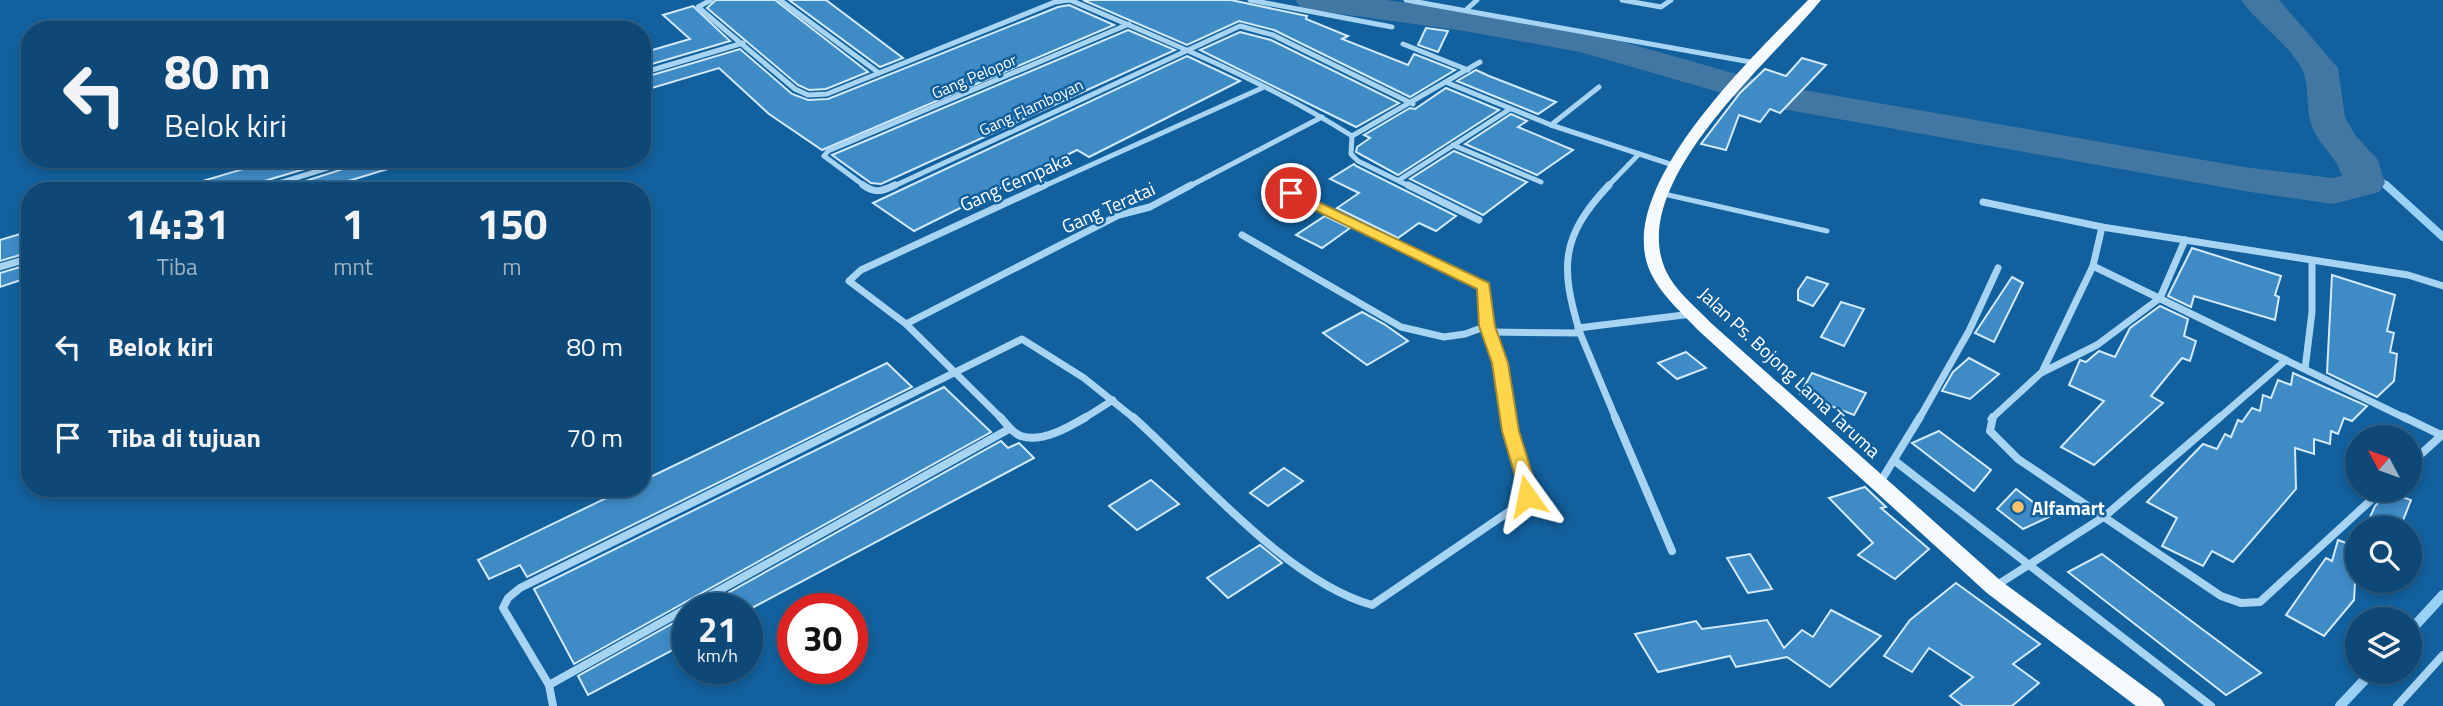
<!DOCTYPE html>
<html lang="id">
<style>
:root{--surface:#0e4876;--page:#1c527e;--text:#f1f3f6;--muted:#9bb2c5;--line:#2e6088}
body{margin:0;font-family:"Titillium Web",sans-serif;background:var(--page);color:var(--text);height:100vh;display:flex;flex-direction:column;font-size:26px;white-space:nowrap}
*{box-sizing:border-box;margin:0}
p{font-size:23px;color:var(--muted)}
.icon{flex:none;width:38px;height:38px;fill:none;stroke:currentColor;stroke-width:2;stroke-linecap:round;stroke-linejoin:round}
.map{position:relative;flex:1;overflow:hidden}
.details{position:absolute;left:21px;top:182px;width:630px;height:315px;display:flex;flex-direction:column;background:var(--surface);border-radius:28px;box-shadow:0 4px 10px #0003,0 0 0 2px var(--line)}
.details>*{flex:none}
.top-card{position:absolute;left:21px;top:21px;width:630px;height:147px;border-radius:28px;box-shadow:0 4px 10px #0003,0 0 0 2px var(--line);background:#0e4876;color:var(--text);overflow:hidden}
.needle{width:46px;rotate:311deg}
.buttons{position:absolute;left:2345px;top:425px;display:grid;gap:14px}
.buttons a{display:grid;place-items:center;width:77px;height:77px;border-radius:50%;background:var(--surface);box-shadow:0 4px 10px #0003,0 0 0 2px var(--line);font-size:35px}
.speed{position:absolute;left:672px;top:593px;display:flex;gap:14px;font-size:35px;font-weight:700;text-align:center}
.speed>*{display:grid;place-content:center;width:91px;height:91px;border-radius:50%;background:var(--surface);box-shadow:0 4px 10px #0003,0 0 0 2px var(--line);line-height:1}
.speed small{font-size:18px;font-weight:400}
.speed .limit{border:10px solid #d22;background:#fff;color:#111}
.pin{position:absolute;display:grid;place-items:center;width:60px;height:60px;color:#fff;margin:-30px;border:4px solid #fff;border-radius:50%;box-shadow:0 2px 7px #0007}
.me{position:absolute;width:77px;margin:-38px;rotate:348deg;stroke-linejoin:round;filter:drop-shadow(0 0 5px #0008)}
.turn{display:flex;align-items:center;gap:24px;height:147px;padding:0 28px;font-size:32px}
.turn .icon{width:91px;height:91px;stroke-width:2.5}
.turn b{display:block;font-size:49px;line-height:60px}
.eta{display:flex;justify-content:space-evenly;align-items:center;height:119px;text-align:center}
.eta b{font-size:42px;font-weight:700;line-height:49px}
ul{padding:0;list-style:none}
li{display:flex;align-items:center;gap:21px;height:91px;padding:0 28px}
li div{flex:1}
li b{display:block;font-size:26px}
li em{font-style:normal}
.map>svg:first-child{display:block}
.lines{fill:none;stroke-linecap:round;stroke-linejoin:round}
.stream-far2{stroke:#9ad1f7;stroke-width:6}
.stream-far1{stroke:#9ad1f7;stroke-width:8}
.stream{stroke:#9ad1f7;stroke-width:10}
.river{fill:#4177a2;fill-rule:evenodd}
.building{fill:#3f8bc5;stroke:#d1eafe;stroke-width:2}
.service{stroke:#a8d4f4;stroke-width:5}
.minor-far2{stroke:#a8d4f4;stroke-width:5}
.minor-far1{stroke:#a8d4f4;stroke-width:7}
.minor{stroke:#a8d4f4;stroke-width:8}
.primary{fill:#f5faff;fill-rule:evenodd}
.route{fill:#ffd54a;stroke:#a68a30;stroke-width:2}
.poi-dot{fill:#ffc36b;stroke:#12609d;stroke-width:2.5}
.labels{text-anchor:middle;dominant-baseline:central;stroke-width:5;stroke-linejoin:round;paint-order:stroke}
.far-street-label{font-size:16px;fill:#fff;stroke:#12609d}
.street-label{font-size:19px;fill:#fff;stroke:#12609d}
.poi-label{font-size:19px;font-weight:bold;fill:#fff;stroke:#12609d;text-anchor:start}
</style>
<div class="map">
<svg width="2443" height="706" viewBox="0 0 2443 706">
<rect width="100%" height="100%" fill="#12609d"/>
<g class="lines">
<polyline class="stream-far2" points="2358,160 2388,187"/>
<polyline class="stream-far1" points="2386,185 2443,237"/>
<g class="stream">
<polyline points="2410,631 2443,595"/>
<polyline points="2340,706 2372,672"/>
</g>
<path class="river" d="M1295,0H1386L1465,11L1585,31L1775,85L2244,167L2333,178L2342,176C2337,158 2322,148 2314,131C2304,111 2311,88 2302,69C2288,43 2257,23 2241,0H2279L2338,68L2345,117L2355,135L2378,160L2385,183L2379,192L2333,204L2244,191L1771,107L1580,52L1465,31L1312,10L1300,7Z"/>
</g>
<g class="building">
<polygon points="716,0 775,0 868,72 826,89 809,90 798,85 707,8"/>
<polygon points="789,0 826,0 903,58 880,67"/>
<polygon points="1083,0 1231,0 1307,16 1306,19 1348,36 1342,39 1408,65 1414,54 1455,70 1410,97 1274,30 1239,21 1187,45"/>
<polygon points="1069,5 1114,25 822,150 769,114 719,68 642,91 642,78 740,49 792,94 808,100 828,99 1058,7"/>
<polygon points="693,6 730,41 642,67 642,53 690,39 663,15"/>
<polygon points="1426,28 1448,31 1438,52 1418,45"/>
<polygon points="1128,30 1175,50 881,184 871,183 832,155"/>
<polygon points="1240,32 1271,40 1399,103 1356,127 1200,50"/>
<polygon points="1187,56 1240,81 1089,157 1077,150 914,231 873,203"/>
<polygon points="1802,58 1826,65 1780,113 1770,109 1760,122 1739,115 1726,150 1701,144 1740,93 1765,69 1786,76"/>
<polygon points="1476,70 1489,76 1556,102 1538,114 1457,81"/>
<polygon points="1446,88 1499,110 1398,175 1356,152 1357,147 1370,138 1364,135 1410,108 1415,109"/>
<polygon points="1511,114 1527,121 1518,127 1573,150 1537,175 1465,144"/>
<polygon points="1454,151 1527,182 1483,215 1410,179"/>
<polygon points="277,159 338,159 251,185 247,191 189,191 189,185"/>
<polygon points="362,159 400,159 401,165 315,191 274,191 359,164"/>
<polygon points="1354,164 1356,166 1456,216 1436,231 1419,223 1398,238 1337,208 1359,193 1330,179"/>
<polygon points="1325,216 1350,228 1322,248 1296,235"/>
<polygon points="30,231 30,252 0,261 0,240"/>
<polygon points="2192,248 2281,276 2275,295 2279,297 2275,320 2194,296 2191,307 2168,296"/>
<polygon points="30,264 30,277 0,287 0,273"/>
<polygon points="2332,275 2395,295 2387,331 2394,333 2390,352 2397,354 2394,381 2377,397 2327,373"/>
<polygon points="1807,277 1828,284 1813,306 1798,300 1798,290"/>
<polygon points="2012,277 2023,283 1994,342 1975,333"/>
<polygon points="1841,302 1864,309 1844,346 1821,337"/>
<polygon points="2160,306 2188,319 2184,336 2196,341 2190,361 2182,358 2151,396 2163,403 2094,465 2061,447 2104,401 2069,385 2080,360 2086,362 2099,351 2115,357 2130,328"/>
<polygon points="1362,312 1384,324 1408,341 1367,365 1323,333"/>
<polygon points="1686,352 1706,368 1677,379 1658,363"/>
<polygon points="1969,358 1999,374 1970,399 1942,391 1953,372"/>
<polygon points="887,363 912,387 527,577 520,565 489,579 478,560 627,488 642,488 642,481"/>
<polygon points="1812,373 1866,393 1854,415 1800,394"/>
<polygon points="2293,373 2367,406 2352,421 2344,418 2338,434 2331,431 2330,444 2314,439 2314,454 2295,448 2296,489 2233,562 2212,551 2203,566 2162,546 2177,518 2147,502 2203,444 2217,449 2225,434 2231,437 2238,420 2242,422 2252,408 2260,411 2263,395 2271,398 2278,380 2291,385"/>
<polygon points="944,387 991,432 574,664 534,589"/>
<polygon points="1939,431 1991,470 1974,491 1912,443"/>
<polygon points="1001,441 1008,448 1019,443 1034,458 750,609 699,609"/>
<polygon points="1284,468 1303,481 1268,506 1250,493"/>
<polygon points="1151,480 1179,504 1137,530 1109,506"/>
<polygon points="1865,487 1886,507 1881,508 1929,549 1895,579 1858,555 1873,543 1829,498"/>
<polygon points="2016,489 2051,516 2023,529 1997,509"/>
<polygon points="2388,492 2411,500 2400,528 2365,528 2375,506"/>
<polygon points="2338,540 2357,547 2354,600 2324,636 2286,615 2326,558 2332,561"/>
<polygon points="1260,545 1282,563 1228,598 1207,578"/>
<polygon points="1750,554 1772,589 1748,593 1727,558"/>
<polygon points="2102,554 2151,591 2261,673 2226,695 2068,572"/>
<polygon points="1956,583 2040,644 2013,664 2039,683 2012,706 1963,706 1950,696 1973,677 1929,648 1912,672 1884,656 1910,620"/>
<polygon points="1831,610 1881,636 1830,687 1787,657 1736,667 1730,656 1658,672 1635,634 1696,621 1702,629 1767,620 1784,648 1802,630 1813,637"/>
<polygon points="688,615 688,642 588,695 578,676"/>
</g>
<g class="lines">
<polyline class="service" points="1664,194 1827,231"/>
<g class="minor-far2">
<polyline points="711,0 698,7 795,89 808,95 827,94 1055,2 1069,0"/>
<polyline points="780,0 879,73"/>
<path d="M1070,0C1166,41 1264,80 1352,136"/>
<polyline points="1250,0 1392,27"/>
<polyline points="1406,0 1756,63"/>
<polyline points="1622,0 1661,7 1671,0"/>
<polyline points="1467,9 1477,0"/>
<polyline points="1403,44 1468,70"/>
<polyline points="642,73 743,43"/>
<polyline points="1448,83 1551,125 1673,165"/>
<polyline points="1551,125 1599,87"/>
<polyline points="1352,136 1351,154 1358,161 1411,187"/>
<polyline points="1352,136 1480,62"/>
<polyline points="1453,145 1541,182"/>
<polyline points="1399,180 1510,109"/>
<polyline points="266,187 357,159"/>
<polyline points="866,187 824,156 828,151 1129,24"/>
<polyline points="892,187 1240,26 1273,35 1413,104"/>
<polyline points="1042,187 1262,88"/>
<polyline points="1188,187 1322,117"/>
<polyline points="1607,187 1639,154"/>
</g>
<g class="minor-far1">
<path d="M863,185C875,194 883,191 895,185"/>
<polyline points="1408,185 1479,220"/>
<polyline points="253,191 272,185"/>
<polyline points="1291,193 1484,286 1487,326 1500,363 1509,419"/>
<polyline points="1983,202 2102,227 2408,275 2443,286"/>
<polyline points="1242,235 1401,327 1444,337 1465,334 1487,326"/>
<polyline points="2093,266 2407,419"/>
<polyline points="0,267 30,258"/>
<polyline points="906,324 1119,215 1150,207 1191,185"/>
<polyline points="1578,328 1692,314"/>
<polyline points="1489,332 1580,333 1616,419"/>
<path d="M1580,333C1560,267 1560,237 1609,185"/>
<polyline points="2305,369 2312,312 2312,262"/>
<polyline points="2043,372 2097,345 2160,298 2185,240"/>
<polyline points="861,419 1022,339 1084,378 1135,419"/>
<polyline points="1002,419 906,324 849,281 861,270 1045,185"/>
<polyline points="1083,419 1113,400"/>
<polyline points="1919,419 1969,331 1998,268"/>
<polyline points="1991,419 2042,372 2093,266 2102,227"/>
<polyline points="2218,419 2286,360"/>
</g>
<g class="minor">
<path d="M1000,417C1006,423 1013,434 1021,436C1042,443 1069,427 1086,417"/>
<path d="M1133,417C1199,476 1287,581 1372,605L1523,502L1527,486L1509,417"/>
<polyline points="1615,417 1672,551"/>
<polyline points="1993,417 1990,431 2018,459 2221,596 2241,603 2260,602 2382,490"/>
<polyline points="2404,417 2441,435"/>
<polyline points="1895,461 2211,706"/>
<polyline points="2410,464 2443,434"/>
<polyline points="1879,484 1920,417"/>
<polyline points="1994,587 2105,516 2220,417"/>
<polyline points="549,685 1009,429"/>
<polyline points="553,706 549,685 503,608 508,598 520,588 865,417"/>
<polyline points="2397,706 2443,655"/>
</g>
<path class="primary" d="M1808,0H1821C1773,60 1625,182 1666,271C1675,291 1696,307 1711,323L2001,581L2161,699L2165,706H2136L1987,593L1699,331C1681,312 1659,293 1649,269C1615,185 1756,54 1808,0Z"/>
</g>
<polygon class="route" points="1291,189 1489,283 1495,326 1508,363 1519,431 1536,486 1533,500 1527,502 1518,496 1518,486 1502,431 1492,363 1479,326 1477,289 1286,196 1284,193"/>
<circle class="poi-dot" cx="2018" cy="507" r="7"/>
<g class="labels">
<g class="far-street-label">
<text transform="translate(974 76) rotate(-23)">Gang Pelopor</text>
<text transform="translate(1031 107) rotate(-25)">Gang Flamboyan</text>
</g>
<g class="street-label">
<text transform="translate(1015 181) rotate(-24)">Gang Cempaka</text>
<text transform="translate(1108 207) rotate(-24)">Gang Teratai</text>
<text transform="translate(1790 372) rotate(43)">Jalan Ps. Bojong Lama Taruma</text>
</g>
<g class="poi-label">
<text x="2032" y="507">Alfamart</text>
</g>
</g>
</svg>
<div class="buttons">
<a><svg class="needle" viewBox="-14 -14 28 28"><path d="M0-13l5 13h-10z" fill="#e53935"/><path d="M0 13l5-13h-10z" fill="#9bb2c5"/></svg></a>
<a><svg class="icon" aria-label="search" viewBox="0 0 24 24"><circle cx="10" cy="10" r="6"/><path d="M15 15l6 6"/></svg></a>
<a><svg class="icon" aria-label="layers" viewBox="0 0 24 24"><path d="M12 4l9 5-9 5-9-5zM3 14l9 5 9-5"/></svg></a>
</div>
<div class="speed"><div>21<small>km/h</small></div><div class="limit">30</div></div>
<div class="pin" style="left:1291px;top:193px;background:#d93025"><svg class="icon" aria-label="arrive" viewBox="0 0 24 24"><path d="M6 21V4h12l-3 4 3 4H6"/></svg></div>
<svg class="me" style="left:1527px;top:496px" viewBox="-20 -20 40 40"><path d="M0-17L14 15 0 8-14 15z" fill="#ffd54a" stroke="#fff" stroke-width="4"/></svg>
<div class="top-card">
<div class="turn"><svg class="icon" aria-label="left" viewBox="0 0 24 24"><path d="M17 20v-9H6M10 6l-5 5 5 5"/></svg><div><b>80 m</b>Belok kiri</div></div>
</div>
<section class="details">
<div class="eta">
<div><b>14:31</b><p>Tiba</p></div>
<div><b>1</b><p>mnt</p></div>
<div><b>150</b><p>m</p></div>
</div>
<ul>
<li><svg class="icon" aria-label="left" viewBox="0 0 24 24"><path d="M17 20v-9H6M10 6l-5 5 5 5"/></svg><div><b>Belok kiri</b></div><em>80 m</em></li>
<li><svg class="icon" aria-label="arrive" viewBox="0 0 24 24"><path d="M6 21V4h12l-3 4 3 4H6"/></svg><div><b>Tiba di tujuan</b></div><em>70 m</em></li>
</ul>
</section>
</div>
